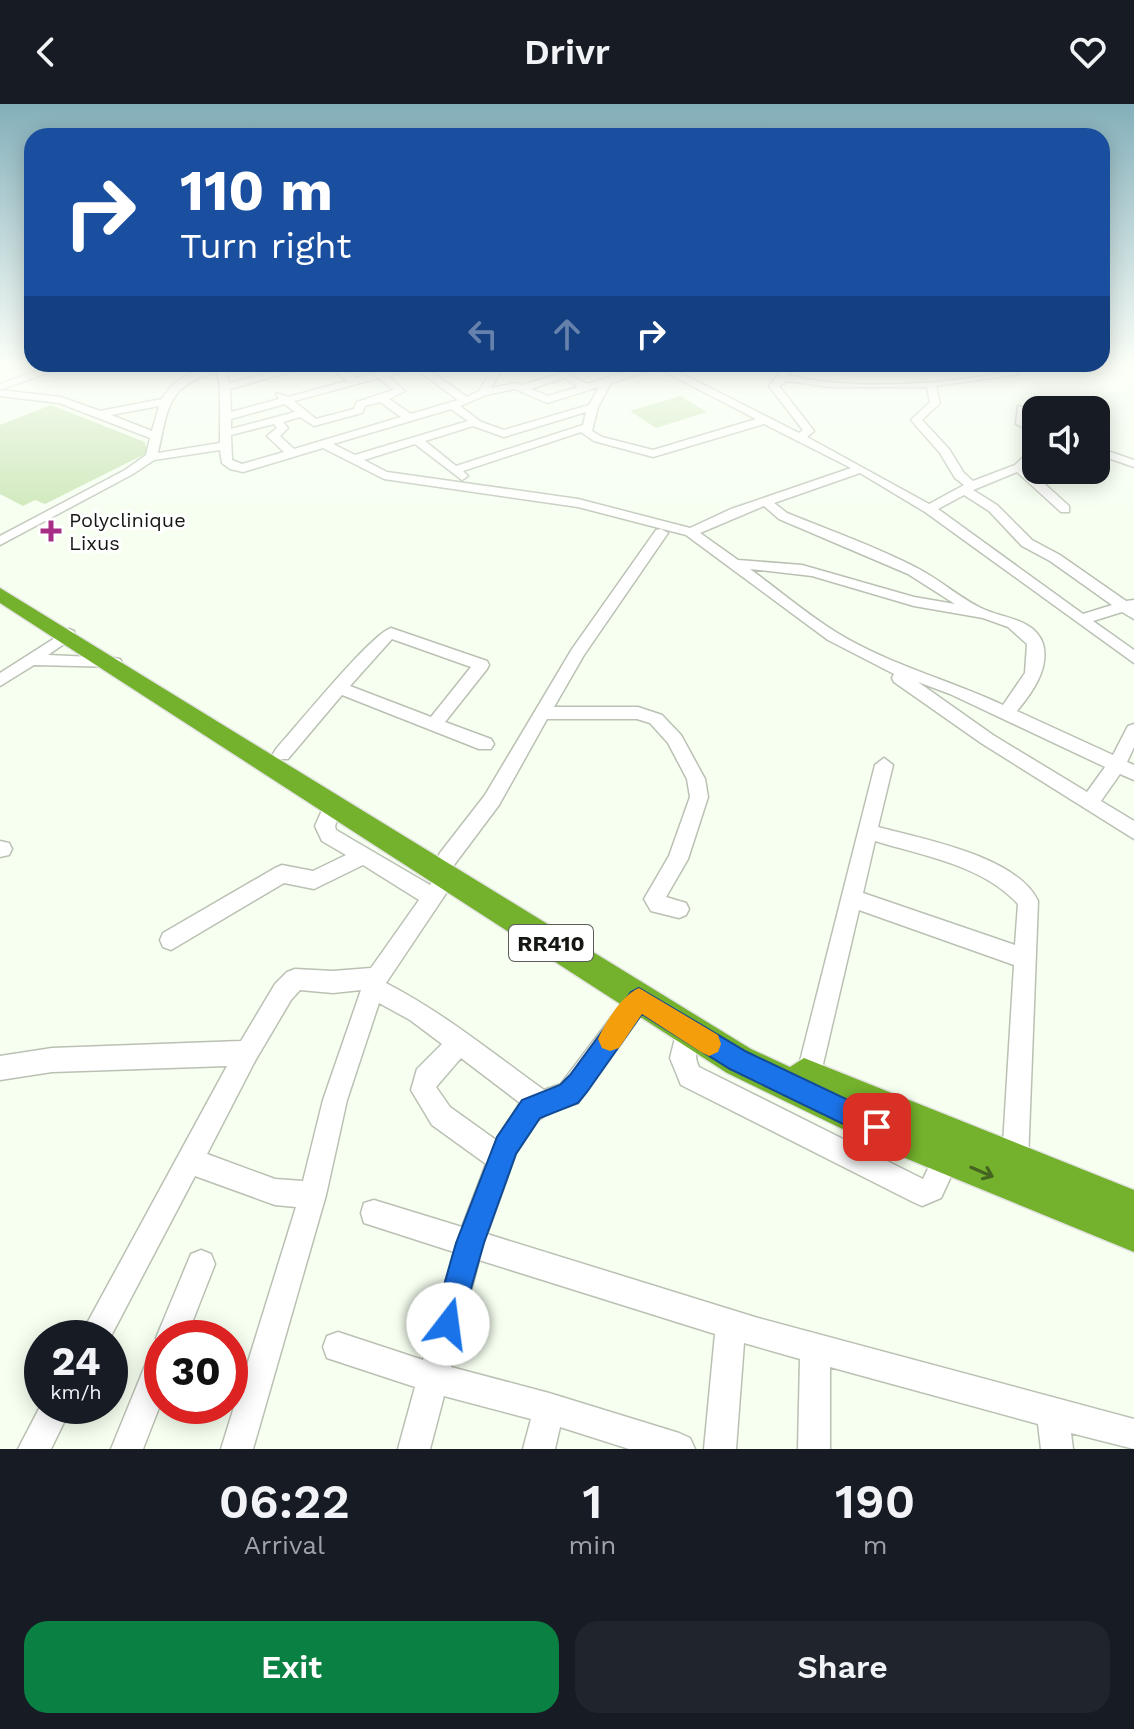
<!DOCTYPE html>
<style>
:root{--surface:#171b24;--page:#20242c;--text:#f1f3f6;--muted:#9ea1a6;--accent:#0b8043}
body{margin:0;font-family:"Work Sans",sans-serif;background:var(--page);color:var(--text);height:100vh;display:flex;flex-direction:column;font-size:30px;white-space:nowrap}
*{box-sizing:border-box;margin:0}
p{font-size:26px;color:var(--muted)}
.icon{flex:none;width:44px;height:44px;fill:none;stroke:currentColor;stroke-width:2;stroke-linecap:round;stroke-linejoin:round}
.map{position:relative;height:1345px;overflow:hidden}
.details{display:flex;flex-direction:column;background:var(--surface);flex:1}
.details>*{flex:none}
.top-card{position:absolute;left:24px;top:24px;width:1086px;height:244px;border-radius:24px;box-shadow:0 4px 20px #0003;background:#1a4fa0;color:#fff;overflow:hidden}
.fabs{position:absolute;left:1022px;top:292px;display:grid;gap:16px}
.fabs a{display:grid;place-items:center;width:88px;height:88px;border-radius:16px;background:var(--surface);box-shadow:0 4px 20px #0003;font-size:40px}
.speed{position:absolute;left:24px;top:1216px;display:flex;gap:16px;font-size:40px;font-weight:700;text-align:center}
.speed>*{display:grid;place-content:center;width:104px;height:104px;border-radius:50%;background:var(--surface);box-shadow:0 4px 20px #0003;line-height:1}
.speed small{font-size:20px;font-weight:400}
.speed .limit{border:12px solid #d22;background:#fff;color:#111}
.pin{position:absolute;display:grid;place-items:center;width:68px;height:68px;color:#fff;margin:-34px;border-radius:16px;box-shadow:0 4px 12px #0006}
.me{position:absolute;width:88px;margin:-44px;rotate:15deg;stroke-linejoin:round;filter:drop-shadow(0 0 6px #0008)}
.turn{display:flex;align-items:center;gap:28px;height:168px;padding:0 24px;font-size:36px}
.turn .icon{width:104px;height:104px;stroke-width:2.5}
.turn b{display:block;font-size:56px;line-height:68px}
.lanes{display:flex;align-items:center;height:76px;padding:0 24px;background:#0003;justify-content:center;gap:40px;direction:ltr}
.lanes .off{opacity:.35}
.eta{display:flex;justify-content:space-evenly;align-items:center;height:136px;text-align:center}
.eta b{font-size:48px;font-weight:600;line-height:56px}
.button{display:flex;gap:16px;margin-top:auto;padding:16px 24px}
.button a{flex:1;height:92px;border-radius:24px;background:var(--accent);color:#fff;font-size:32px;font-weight:600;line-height:92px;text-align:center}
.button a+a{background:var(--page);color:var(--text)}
header{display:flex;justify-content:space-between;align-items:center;height:104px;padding:0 24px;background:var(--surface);font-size:36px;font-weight:600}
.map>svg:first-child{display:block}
.green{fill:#c5e3ad}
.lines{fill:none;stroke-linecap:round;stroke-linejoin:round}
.minor-casing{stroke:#bac1b4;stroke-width:3}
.highway-casing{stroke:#e3e3e3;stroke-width:3}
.minor{fill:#fff;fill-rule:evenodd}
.highway{fill:#74b12d;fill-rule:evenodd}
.oneway{stroke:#446420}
.route{fill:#1a73e8;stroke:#114b97;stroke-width:2}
.slow{fill:#f59e0b}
.poi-dot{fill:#a62e84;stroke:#fff;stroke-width:3}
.labels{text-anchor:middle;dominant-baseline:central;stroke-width:6;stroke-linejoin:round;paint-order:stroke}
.far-poi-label{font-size:20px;fill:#141712;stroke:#fff;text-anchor:start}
.shield{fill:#fff;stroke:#5a5d59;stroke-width:2}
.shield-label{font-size:22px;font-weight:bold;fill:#141712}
</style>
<header><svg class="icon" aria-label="back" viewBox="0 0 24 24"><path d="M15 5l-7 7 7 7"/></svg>Drivr<svg class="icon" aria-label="heart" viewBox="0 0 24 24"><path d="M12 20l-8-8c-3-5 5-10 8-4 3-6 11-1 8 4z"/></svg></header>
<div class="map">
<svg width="1134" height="1345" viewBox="0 0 1134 1345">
<rect width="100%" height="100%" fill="#f6fff0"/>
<g class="green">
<polygon points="680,292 707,308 656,324 630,307"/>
<polygon points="51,301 145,338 147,349 45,400 35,396 23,402 0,390 0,321"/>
</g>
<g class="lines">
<g class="minor-casing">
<g id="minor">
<path d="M58,260H72L0,286L61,293L100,307L162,295C178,267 211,260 242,260L226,266L229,279L302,260H318L230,285L231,308L279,295L276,289L288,293L347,277L325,260H336L356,274L409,260H425L423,262L467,293L479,287L493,264L466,260H505L491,284L516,279L522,281L565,268L587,280L651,260H663L799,329L803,326L769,282L787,260H798L787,271C852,287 945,281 1010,267L1004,260H1014L1019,270L936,282L940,299L922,316L949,345L964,369L973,377L1015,361L1036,341V351L1026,363L1069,402V408H1061L1017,368L973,386L997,401L1032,436L1060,451L1126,497L1134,496V515L1122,508L1093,517L1134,546V559L925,408L860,369L774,399L787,409C831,427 877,443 919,465C940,476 960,494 981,504C1000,514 1035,514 1043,540C1050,565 1031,590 1017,607L1113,651L1128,622L1134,620V643L1127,658L1134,661V676L1120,670L1101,697L1134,717V735L981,639L894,578L892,574L894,570L828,536L686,431L578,403L384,375L323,344L243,368L230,365L222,359L220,346L154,356L133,370L0,441V432L125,366L146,351L150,334L59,299L0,292V280ZM415,264L458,296L411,310L389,295L405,287L388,272ZM657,264L756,315L653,346L602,333L592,327L598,303L611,279ZM217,268L220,283V339L158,349C168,304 167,281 217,268ZM379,274L393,286L357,298L354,305L316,315L294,297ZM564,274L578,283L548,292L531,285ZM787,277L830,283H927L930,298L911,316L940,349L955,374L964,381L929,400L807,333L814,327L779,282ZM599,283L589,301L504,326L481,318L460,302L486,291L515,285L547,299ZM380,298L401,313L294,345L280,332L288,324L283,318L300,313L314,322L362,309L365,302ZM285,300L295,308L231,325V315ZM159,302L152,327L111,311ZM451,305L468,317L355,351L333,340ZM586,308L583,321L456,362L425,337L473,322L504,333ZM274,320L277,324L267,332L284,348L242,360L232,356L231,331ZM764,320L851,364L731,405L690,424L578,395L387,368L364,356L415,340L462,376L468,372L463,367L581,328L594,337L653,353ZM964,391L989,407L1022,442L1050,457L1112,501L1083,510L938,405ZM764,402L779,415L908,470L955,500L914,493L802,461L738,456L700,429ZM750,465L812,472L914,502L983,514L1008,523L1027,540L1025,569L1003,601C949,576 891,561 839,530C808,511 779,486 750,465ZM918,578L950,590L1105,663L1087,688L993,631Z"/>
<polygon points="723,260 737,260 724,266 719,263"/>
<polygon points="1018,302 1027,304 1026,318 1036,323 1036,330 1016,320"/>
<polygon points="1096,343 1134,356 1134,363 1096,350"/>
<polygon points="661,425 668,429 584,551 554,603 638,603 662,611 681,631 705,675 708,693 688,755 666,793 686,799 689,805 686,811 679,814 651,807 644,795 669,752 690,693 687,675 668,639 650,619 637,615 547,615 499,701 454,761 447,763 440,761 437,755 440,749 485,691 572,545 656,426"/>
<path d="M391,524L487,557L489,561L487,565L445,618L491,635L494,640L491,645H479L342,591L288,655H276L273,650L276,645C296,623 370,531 391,524ZM392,535L471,563L431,613L350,582Z"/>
<polygon points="69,525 74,527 74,533 48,551 114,554 120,555 122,559 120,563 34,561 0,582 0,569"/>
<path d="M884,654L893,661L878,723C922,735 1017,752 1038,797L1028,1057L1024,1066L1015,1070L1006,1066L1002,1057L1014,861L859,806L820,973L817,982L808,985L799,982L796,973L875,661ZM875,737C924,752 982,761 1018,800L1015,841L863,789Z"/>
<path d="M334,693L341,695L343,700L335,722L336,726L430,781C437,771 441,762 454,767L457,773L386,879C444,909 491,948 544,986L561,980L631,887L639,884L647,887L650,895L578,999L548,1009L537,1017L516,1049L487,1130L758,1214L1134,1315V1345L1071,1329L1073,1345H1041L1038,1320L830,1263V1345H798L800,1255L744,1239L736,1345H704L715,1230L479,1156L451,1263L549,1289L679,1329L690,1334L695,1345H629L560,1323L555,1345H523L531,1315L444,1292L430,1345H398L415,1283L327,1254L323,1243L327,1232L338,1228L423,1256L454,1148L364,1119L361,1109L364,1099L374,1096L462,1123L486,1060L432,1021L411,986L417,965L442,940L410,916L379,899L347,996L326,1091L253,1345H221L296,1103L275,1101L195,1072L110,1234H79L227,962L52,968L0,976V952L52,944L241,937L275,880L287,868L295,865L333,867L371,864L419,796L363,761L314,785L284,779L171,846L163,843L160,836L163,829L275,764L282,761L313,767L346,751L322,737L315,722L327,695ZM300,886L333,889L361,886L323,996L303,1077L275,1075L207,1050L255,957L291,896ZM461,954L520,999L496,1036L450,1003L436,983Z"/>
<polygon points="0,737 9,739 12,745 9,751 0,753"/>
<path d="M687,915L695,918C702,933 691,948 699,963L923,1075L938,1044L947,1040L956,1044L960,1053L941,1094L922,1102L913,1098L681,981L670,954L679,918Z"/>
<polygon points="201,1146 211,1150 215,1160 186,1234 162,1234 162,1296 143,1345 111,1345 151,1247 160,1244 156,1234 191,1150"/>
<polygon points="42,1299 42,1302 72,1302 51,1345 18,1345"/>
</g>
</g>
<g class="highway-casing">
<polygon id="highway" points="0,484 751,945 790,963 804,954 1134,1086 1134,1148 888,1047 727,969 0,499"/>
</g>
<use href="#minor" class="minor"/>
<use href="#highway" class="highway"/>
</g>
<defs><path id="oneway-shaft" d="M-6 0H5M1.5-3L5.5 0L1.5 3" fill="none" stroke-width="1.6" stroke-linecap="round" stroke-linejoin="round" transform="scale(2)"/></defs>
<use class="oneway" href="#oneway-shaft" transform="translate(982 1068) rotate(23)"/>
<linearGradient id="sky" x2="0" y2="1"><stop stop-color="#83afba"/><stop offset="0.58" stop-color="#fbfff8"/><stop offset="1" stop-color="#fbfff8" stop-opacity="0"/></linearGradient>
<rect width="1134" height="447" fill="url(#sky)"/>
<polygon class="route" points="639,884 747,948 886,1014 890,1023 886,1032 877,1036 868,1032 730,965 642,910 587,988 578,999 540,1014 516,1050 484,1139 458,1230 448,1235 437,1230 433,1220 456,1139 497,1033 522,996 560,981 570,971 631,888"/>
<path class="slow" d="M639,884L718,931L721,940L718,948L709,952L701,948L642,910L619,944L610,947L602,944L598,935C605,919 622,891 639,884Z"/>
<path class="poi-dot" d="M47 415h8v8h8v8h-8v8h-8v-8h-8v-8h8z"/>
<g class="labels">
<g class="far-poi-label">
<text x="69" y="416">Polyclinique<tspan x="69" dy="23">Lixus</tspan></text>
</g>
<rect class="shield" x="509" y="821" width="84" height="36" rx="6"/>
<g class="shield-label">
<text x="551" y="839">RR410</text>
</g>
</g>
</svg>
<div class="fabs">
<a><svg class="icon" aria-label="sound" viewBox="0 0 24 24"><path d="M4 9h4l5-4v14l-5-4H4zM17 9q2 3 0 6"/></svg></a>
</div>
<div class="speed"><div>24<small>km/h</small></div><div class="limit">30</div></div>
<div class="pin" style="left:877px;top:1023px;background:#d93025"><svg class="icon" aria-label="arrive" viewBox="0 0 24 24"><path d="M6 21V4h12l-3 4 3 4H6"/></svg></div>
<svg class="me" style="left:448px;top:1220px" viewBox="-20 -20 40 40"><circle r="19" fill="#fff"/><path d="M0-13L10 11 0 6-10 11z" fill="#1a73e8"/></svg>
<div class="top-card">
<div class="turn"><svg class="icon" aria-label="right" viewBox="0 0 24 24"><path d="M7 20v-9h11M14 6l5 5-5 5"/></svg><div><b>110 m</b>Turn right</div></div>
<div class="lanes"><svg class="icon off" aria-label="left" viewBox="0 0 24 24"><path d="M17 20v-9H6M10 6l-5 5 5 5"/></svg><svg class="icon off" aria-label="ahead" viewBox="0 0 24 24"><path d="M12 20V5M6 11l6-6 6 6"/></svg><svg class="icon" aria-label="right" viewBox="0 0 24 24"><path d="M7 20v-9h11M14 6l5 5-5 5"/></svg></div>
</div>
</div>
<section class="details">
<div class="eta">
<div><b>06:22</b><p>Arrival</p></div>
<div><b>1</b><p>min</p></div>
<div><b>190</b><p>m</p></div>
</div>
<div class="button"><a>Exit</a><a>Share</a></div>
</section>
